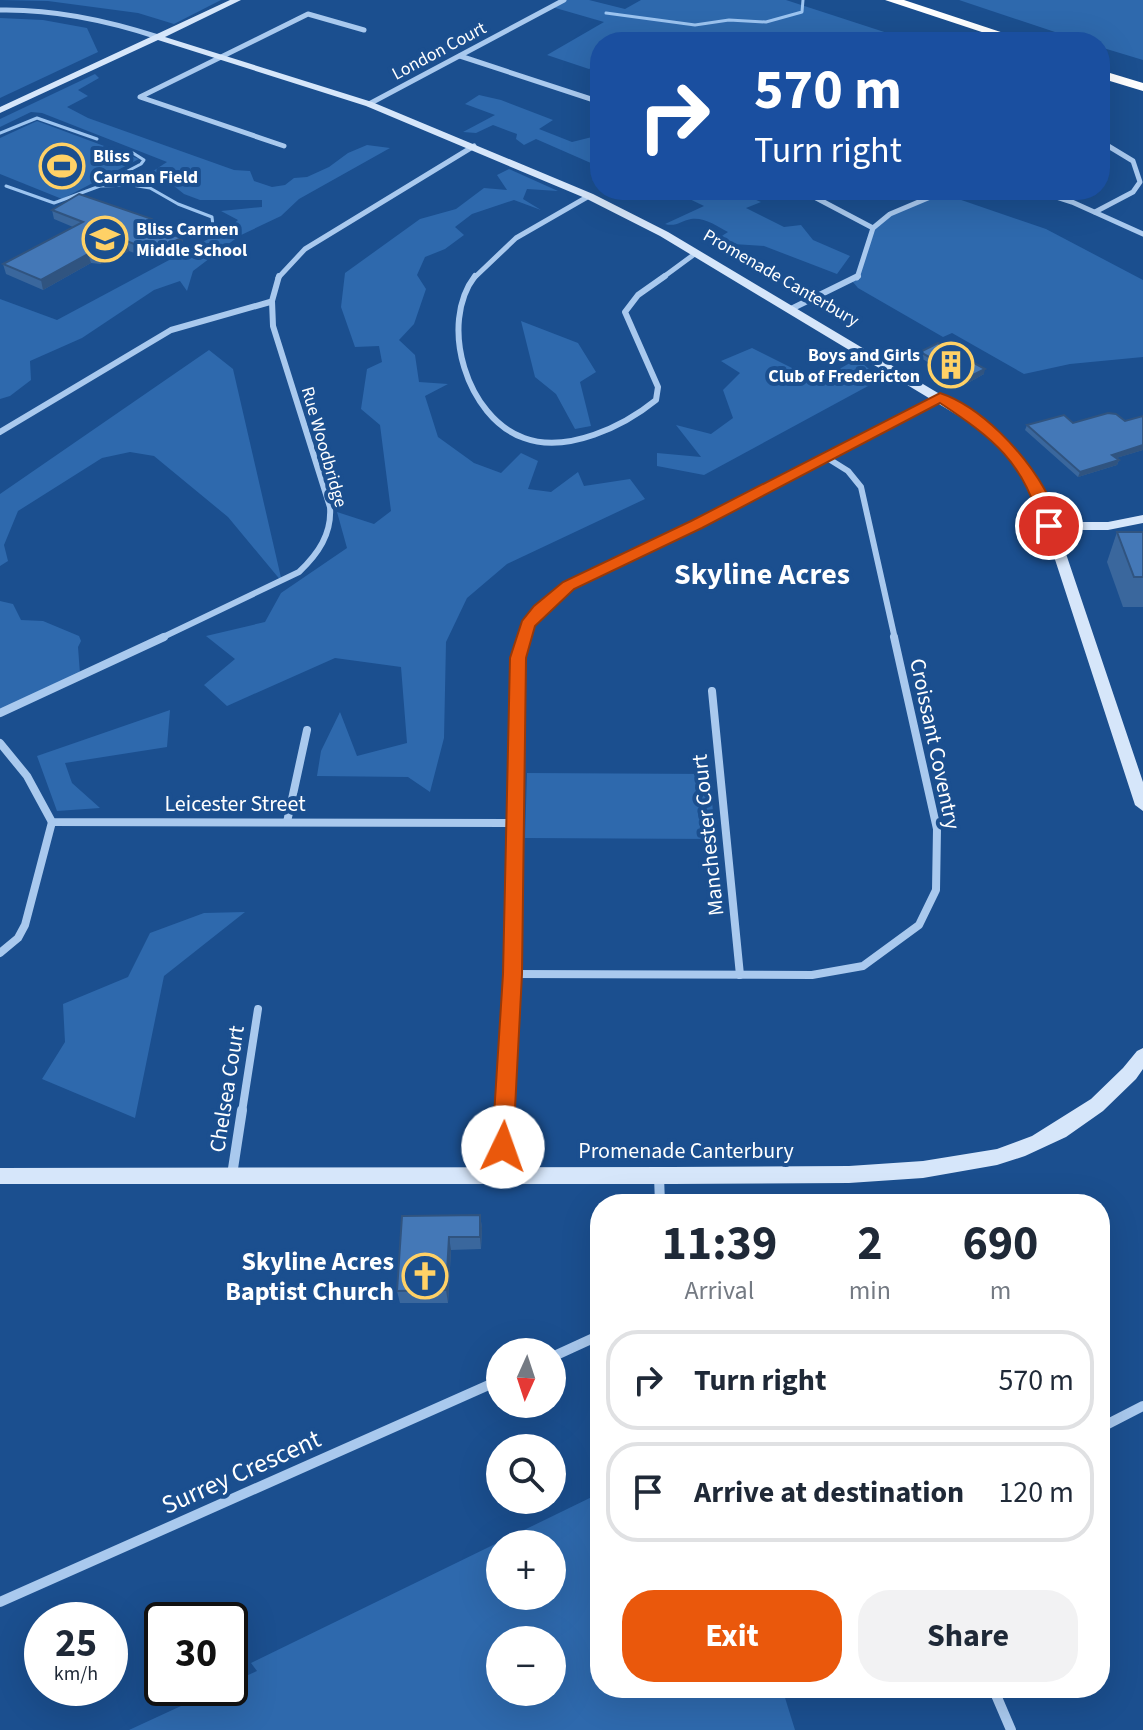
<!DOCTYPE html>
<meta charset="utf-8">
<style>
:root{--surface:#fff;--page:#f2f2f3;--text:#1f2937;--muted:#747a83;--line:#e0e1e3;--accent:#ea580c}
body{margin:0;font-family:"Source Sans 3",sans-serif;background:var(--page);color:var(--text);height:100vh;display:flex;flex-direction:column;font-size:30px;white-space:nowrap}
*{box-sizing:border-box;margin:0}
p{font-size:26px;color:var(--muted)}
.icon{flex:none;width:44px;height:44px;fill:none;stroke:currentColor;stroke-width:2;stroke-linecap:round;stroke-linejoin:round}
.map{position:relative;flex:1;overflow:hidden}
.panel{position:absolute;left:590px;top:1194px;width:520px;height:504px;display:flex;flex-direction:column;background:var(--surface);border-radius:32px;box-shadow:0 8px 32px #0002}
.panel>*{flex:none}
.guide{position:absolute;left:590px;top:32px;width:520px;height:168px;border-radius:32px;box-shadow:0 8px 32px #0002;background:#1a4fa0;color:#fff;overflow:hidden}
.needle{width:52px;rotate:183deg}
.buttons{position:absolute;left:486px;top:1338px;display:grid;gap:16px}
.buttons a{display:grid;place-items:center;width:80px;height:80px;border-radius:50%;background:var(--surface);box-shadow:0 8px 32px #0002;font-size:40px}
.speed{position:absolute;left:24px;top:1602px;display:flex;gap:16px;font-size:40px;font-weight:700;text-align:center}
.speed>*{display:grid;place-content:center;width:104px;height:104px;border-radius:50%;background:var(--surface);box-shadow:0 8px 32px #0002;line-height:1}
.speed small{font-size:20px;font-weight:400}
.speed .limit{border:4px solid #111;border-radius:12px;background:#fff;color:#111}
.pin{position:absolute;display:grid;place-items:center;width:68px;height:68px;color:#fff;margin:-34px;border:4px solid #fff;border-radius:50%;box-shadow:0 2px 8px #0007}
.me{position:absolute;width:88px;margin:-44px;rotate:3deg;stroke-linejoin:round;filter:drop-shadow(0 0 6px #0008)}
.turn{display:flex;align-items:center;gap:28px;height:168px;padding:0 32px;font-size:36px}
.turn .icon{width:104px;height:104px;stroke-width:2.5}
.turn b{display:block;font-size:56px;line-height:68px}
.eta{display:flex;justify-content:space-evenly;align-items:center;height:136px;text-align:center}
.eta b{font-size:48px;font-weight:700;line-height:56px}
.button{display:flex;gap:16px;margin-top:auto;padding:16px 32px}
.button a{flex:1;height:92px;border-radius:32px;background:var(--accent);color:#fff;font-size:32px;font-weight:700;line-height:92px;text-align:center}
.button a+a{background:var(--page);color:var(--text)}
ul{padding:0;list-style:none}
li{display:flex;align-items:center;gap:24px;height:100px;margin:0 16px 12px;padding:0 16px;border:4px solid var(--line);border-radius:32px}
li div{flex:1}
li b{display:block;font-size:30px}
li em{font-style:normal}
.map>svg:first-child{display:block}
.green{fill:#2e69ad;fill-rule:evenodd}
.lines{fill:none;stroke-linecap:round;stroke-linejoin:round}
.stream{stroke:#9cc4f0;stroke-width:3}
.street-far3{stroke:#a9c9ee;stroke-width:5}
.street-far2{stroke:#a9c9ee;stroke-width:6}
.street-far1{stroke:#a9c9ee;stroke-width:8}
.street{stroke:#a9c9ee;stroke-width:10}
.secondary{fill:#d6e6fa;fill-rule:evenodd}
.highway{fill:#fff;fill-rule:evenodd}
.wall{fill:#3a679d}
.shaded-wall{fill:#305480}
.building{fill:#4478b7;stroke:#305480;stroke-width:2}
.route{fill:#ea580c;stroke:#983908;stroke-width:2}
.labels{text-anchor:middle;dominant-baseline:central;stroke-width:8;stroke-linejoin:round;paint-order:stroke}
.far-street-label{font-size:18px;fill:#fff;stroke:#1b4f8f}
.far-poi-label{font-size:18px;font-weight:bold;fill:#fff;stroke:#1b4f8f;text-anchor:start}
.street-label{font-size:22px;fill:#fff;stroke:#1b4f8f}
.near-poi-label{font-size:26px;font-weight:bold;fill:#fff;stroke:#1b4f8f;text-anchor:end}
.near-street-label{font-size:26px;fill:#fff;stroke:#1b4f8f}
.district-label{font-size:30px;font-weight:bold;fill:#fff;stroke:#1b4f8f}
</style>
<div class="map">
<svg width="1143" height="1730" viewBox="0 0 1143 1730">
<rect width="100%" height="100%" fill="#1b4f8f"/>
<g class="green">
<polygon points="0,0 221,0 174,24 138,13 48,1"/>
<polygon points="564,0 589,0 625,9 641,0 786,0 915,42 877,42 763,32 764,42 756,42 753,32 683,37 668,42 600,42 600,64 589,69 547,55 604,22 552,7"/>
<polygon points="959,0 1143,0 1143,60 1100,47 1100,42 1085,42"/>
<polygon points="0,18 43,20 87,28 98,52 0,98"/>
<polygon points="95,74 99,78 78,90 88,96 67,107 88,118 234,170 250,171 254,181 272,187 285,185 294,178 307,177 329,167 348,153 367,145 390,148 299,199 281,216 239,236 193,271 187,291 180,281 154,290 82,338 30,361 31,380 10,396 0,399 0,299 57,320 229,228 238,220 221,211 262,207 262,200 200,200 184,194 174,186 144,177 167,162 42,113 31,112 0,127 0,119"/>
<polygon points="479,95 501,100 553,120 539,129 572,142 592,137 600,140 600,167 536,139 524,145 516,139 517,134 493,125 476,133 463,132 495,115 465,104"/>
<polygon points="37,121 139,159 62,199 0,174 0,138"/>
<polygon points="509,169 558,191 527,189 523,199 541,210 514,200 472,214 455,227 464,235 445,249 425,257 417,275 426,289 414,324 399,340 415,355 419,382 448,384 425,396 438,437 474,463 501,473 521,453 538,461 528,489 551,492 578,472 584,486 630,479 645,499 507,564 467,598 446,642 444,738 430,792 408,777 317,776 321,751 340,712 357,756 407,743 401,667 335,658 227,706 204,685 235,659 206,636 265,622 281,593 347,548 337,512 374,524 391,511 380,425 361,409 367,369 382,362 379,346 355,347 341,307 345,273 420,219 456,209 484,188 507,190 497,175"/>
<path d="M671,190C704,190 732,188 761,202L746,208L784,227L801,225L813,240L850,256L837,274L764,246L718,243L717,239L728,232C717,226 704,217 691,219C681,221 676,227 665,224L704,206Z"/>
<polygon points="938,192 1046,229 1143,280 1143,357 1070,364 1024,374 952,333 943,337 858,288 852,281 857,278 869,234 890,214"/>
<polygon points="521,321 578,343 596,372 580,382 591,426 575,429 556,394 535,377"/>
<polygon points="752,348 818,381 857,359 881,379 704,475 657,466 657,453 701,457 676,425 711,434 733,418 723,390 740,373 721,361"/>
<polygon points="209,350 233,369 282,582 228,517 154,456 130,452 102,458 18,511 4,545 8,561 0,566 0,494"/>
<polygon points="0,601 13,604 21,620 43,621 79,636 81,641 78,647 80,674 0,712"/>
<polygon points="170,710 167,747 65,763 72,783 100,808 57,811 37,756"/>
<polygon points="527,773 710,774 715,839 525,838"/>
<polygon points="245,912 164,976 135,1118 42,1079 65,1042 63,1004 128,977 150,933 204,913"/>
<path d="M600,1493V1688H782L795,1730H129L220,1688H230V1683L257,1671L251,1663ZM552,1544V1596H500V1544ZM500,1640H552V1692H500Z"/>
</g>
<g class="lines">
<g class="stream">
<polyline points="606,13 695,25 729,20 766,22 802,12 803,0"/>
<polyline points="0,133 37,118 97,139"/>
<polyline points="105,183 141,164 144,160 133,153"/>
<polyline points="6,186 54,203 100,186 132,185 150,188 178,204 212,217 213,226"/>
</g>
<g class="street-far3">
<path d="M0,10C55,9 106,20 158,37"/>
<polyline points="460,56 600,102"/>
<polyline points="369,104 564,0"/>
<polyline points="284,146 140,97 308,14 364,30"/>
<polyline points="801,190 873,228"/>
<polyline points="1035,190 1072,202 1143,234"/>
<polyline points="1095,212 1133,192 1140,182 1133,161 1100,141"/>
<polyline points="278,278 305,249 474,146"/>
<polyline points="474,278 516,238 589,196"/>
<polyline points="662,278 696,253"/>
<polyline points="857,278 873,228 890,214 947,190"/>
</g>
<g class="street-far2">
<path d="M475,276C438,324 467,418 524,438C567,454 624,426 656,400L658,387L625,312L638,295L665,276"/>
<polyline points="791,309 858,276"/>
<polyline points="0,432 171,330 270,302"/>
<polyline points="824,456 848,471 861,487 895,639"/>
<path d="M159,639L299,572C318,554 332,534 330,507L273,326L272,301L279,276"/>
<polyline points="523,639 527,625 540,609 568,586 697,524 940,397"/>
</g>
<g class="street-far1">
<polyline points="712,691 740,975"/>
<polyline points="0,713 164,637"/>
<polyline points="0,743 27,776 52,822 513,823"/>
<polyline points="287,822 307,730"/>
<polyline points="0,953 18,938 25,925 52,822"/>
<polyline points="512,974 812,975 863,966 919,925 936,890 937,829 894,637"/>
<polyline points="242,1112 258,1009"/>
<polyline points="504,1112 512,974 518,658 524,637"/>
</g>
<g class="street">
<polyline points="232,1175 242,1110"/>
<polyline points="501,1176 505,1110"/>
<polyline points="659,1176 660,1204"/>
<polyline points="552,1357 600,1335"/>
<polyline points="1100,1428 1143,1406"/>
<polyline points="0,1602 500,1380"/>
<polyline points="993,1688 1011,1730"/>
</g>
<g class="secondary">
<path d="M230,0H241L165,37L372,102L593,194L668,232L990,424C1022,455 1041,480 1055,522H1108L1143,515V523L1108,530H1058L1143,782V811L1135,805L1033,492L1008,455L982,430L660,236L585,198L366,106L158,40L0,113V107Z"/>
<polygon points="1143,1048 1143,1069 1136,1079 1103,1111 1066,1137 1025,1156 997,1165 923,1178 849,1183 672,1184 0,1184 0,1168 672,1167 849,1166 923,1161 997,1149 1032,1136 1091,1099 1123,1068 1137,1051"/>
</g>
<g class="highway">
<polygon points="885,0 904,0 1031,42 1012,42"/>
<polygon points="1100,70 1143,83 1143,91 1100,78"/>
</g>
</g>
<g class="wall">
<polygon points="52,210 156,224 181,233 184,248 153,260 129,251 101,264 91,263 43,290 6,274 3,264 73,227 54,219"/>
<polygon points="920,352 984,374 966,384 919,357"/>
<polygon points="1143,416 1143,450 1116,458 1119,460 1117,465 1078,477 1025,430 1027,425 1125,421"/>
<polygon points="1117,532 1143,532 1143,607 1123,607 1107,562"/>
<polygon points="480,1215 482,1228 481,1249 451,1250 448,1303 400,1303 397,1291 402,1216"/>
</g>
<g class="shaded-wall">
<polygon points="181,233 184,248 153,260 151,251"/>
<polygon points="127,241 129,251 101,264 98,254"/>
<polygon points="88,254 91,263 43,290 41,280"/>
<polygon points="985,369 984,374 966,384 967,378"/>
<polygon points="1143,445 1143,450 1110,460 1112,455"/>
<polygon points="1119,460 1117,465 1078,477 1080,472"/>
<polygon points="480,1215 482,1228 481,1249 480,1237"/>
<polygon points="449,1237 451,1250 448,1303 446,1290"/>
</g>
<g class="building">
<polygon points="79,194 152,219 156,224 181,233 176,236 182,238 151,251 127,241 98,254 88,254 41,280 3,264 83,222 52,210"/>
<polygon points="938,343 985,369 967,378 920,352"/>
<polygon points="1108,413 1116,414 1125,421 1143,416 1143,445 1112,455 1119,460 1080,472 1027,425 1064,415 1073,423"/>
<polygon points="1117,532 1143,532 1143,577 1134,577"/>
<polygon points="480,1215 480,1237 449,1237 446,1290 397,1291 402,1216"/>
</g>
<path class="route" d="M940,393C982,407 1024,453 1045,490C1051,500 1053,514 1056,526L1054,529H1043L1041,526C1024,462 993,438 940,403L702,528L574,589L535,626L526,658L522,974L513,1147L510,1154L503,1157L495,1154L492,1147L503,974L510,658L522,621L534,606L563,582L691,521Z"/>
<defs>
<g id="stadium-ring" transform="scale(2.3)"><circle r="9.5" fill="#1b4f8f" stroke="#ffd166" stroke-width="1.5"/><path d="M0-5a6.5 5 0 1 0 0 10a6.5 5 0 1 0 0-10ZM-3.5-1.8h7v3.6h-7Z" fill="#ffd166"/></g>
<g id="school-ring" transform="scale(2.3)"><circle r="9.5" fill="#1b4f8f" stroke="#ffd166" stroke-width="1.5"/><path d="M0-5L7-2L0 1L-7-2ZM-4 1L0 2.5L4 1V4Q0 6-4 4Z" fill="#ffd166"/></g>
<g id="building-ring" transform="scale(2.3)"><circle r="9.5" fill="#1b4f8f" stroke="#ffd166" stroke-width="1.5"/><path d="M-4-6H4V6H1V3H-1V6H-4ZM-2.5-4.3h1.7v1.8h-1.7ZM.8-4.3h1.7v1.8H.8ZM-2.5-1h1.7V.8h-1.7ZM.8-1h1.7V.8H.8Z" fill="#ffd166"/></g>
<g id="church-ring" transform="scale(2.3)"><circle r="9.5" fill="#1b4f8f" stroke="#ffd166" stroke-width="1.5"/><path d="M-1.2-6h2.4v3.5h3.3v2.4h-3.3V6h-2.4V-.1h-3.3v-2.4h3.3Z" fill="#ffd166"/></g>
</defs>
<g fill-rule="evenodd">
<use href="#stadium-ring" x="62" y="166"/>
<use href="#school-ring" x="105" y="239"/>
<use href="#building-ring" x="951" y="365"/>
<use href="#church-ring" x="425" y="1276"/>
</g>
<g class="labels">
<g class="far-street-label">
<text transform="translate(439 51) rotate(-28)">London Court</text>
<text transform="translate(781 278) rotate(30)">Promenade Canterbury</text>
<text transform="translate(324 447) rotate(74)">Rue Woodbridge</text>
</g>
<g class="far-poi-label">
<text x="93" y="156">Bliss<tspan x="93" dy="21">Carman Field</tspan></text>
<text x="136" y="229">Bliss Carmen<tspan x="136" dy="21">Middle School</tspan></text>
<text x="920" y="355" text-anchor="end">Boys and Girls<tspan x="920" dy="21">Club of Fredericton</tspan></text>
</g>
<g class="street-label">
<text transform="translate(935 744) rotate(78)">Croissant Coventry</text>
<text x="235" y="804">Leicester Street</text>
<text transform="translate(708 835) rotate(-96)">Manchester Court</text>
<text transform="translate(227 1089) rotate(-81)">Chelsea Court</text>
<text x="686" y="1151">Promenade Canterbury</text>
</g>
<g class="near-poi-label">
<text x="394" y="1261">Skyline Acres<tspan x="394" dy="30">Baptist Church</tspan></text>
</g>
<g class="near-street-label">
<text transform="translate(241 1472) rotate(-24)">Surrey Crescent</text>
</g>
<g class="district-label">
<text x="762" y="574">Skyline Acres</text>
</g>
</g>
</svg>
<div class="buttons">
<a><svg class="needle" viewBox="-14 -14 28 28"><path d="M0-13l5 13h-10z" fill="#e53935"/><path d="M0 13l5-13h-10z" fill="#747a83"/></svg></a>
<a><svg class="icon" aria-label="search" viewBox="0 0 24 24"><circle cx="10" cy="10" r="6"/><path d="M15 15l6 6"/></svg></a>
<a>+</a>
<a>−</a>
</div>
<div class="speed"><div>25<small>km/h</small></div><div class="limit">30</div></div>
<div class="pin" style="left:1049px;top:526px;background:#d93025"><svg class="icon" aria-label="arrive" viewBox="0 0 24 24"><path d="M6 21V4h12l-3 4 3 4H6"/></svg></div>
<svg class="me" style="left:503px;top:1147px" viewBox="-20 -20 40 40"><circle r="19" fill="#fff"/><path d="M0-13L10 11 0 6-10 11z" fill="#ea580c"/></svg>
<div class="guide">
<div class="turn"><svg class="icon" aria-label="right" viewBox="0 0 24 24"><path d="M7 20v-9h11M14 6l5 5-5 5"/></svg><div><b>570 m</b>Turn right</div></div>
</div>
<section class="panel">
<div class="eta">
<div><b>11:39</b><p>Arrival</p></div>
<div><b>2</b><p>min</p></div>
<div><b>690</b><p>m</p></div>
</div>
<ul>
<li><svg class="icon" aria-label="right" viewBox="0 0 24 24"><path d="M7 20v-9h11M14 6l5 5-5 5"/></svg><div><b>Turn right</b></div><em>570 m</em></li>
<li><svg class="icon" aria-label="arrive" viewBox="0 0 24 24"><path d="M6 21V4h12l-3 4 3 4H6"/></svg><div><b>Arrive at destination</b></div><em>120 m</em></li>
</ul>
<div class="button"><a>Exit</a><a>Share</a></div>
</section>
</div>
